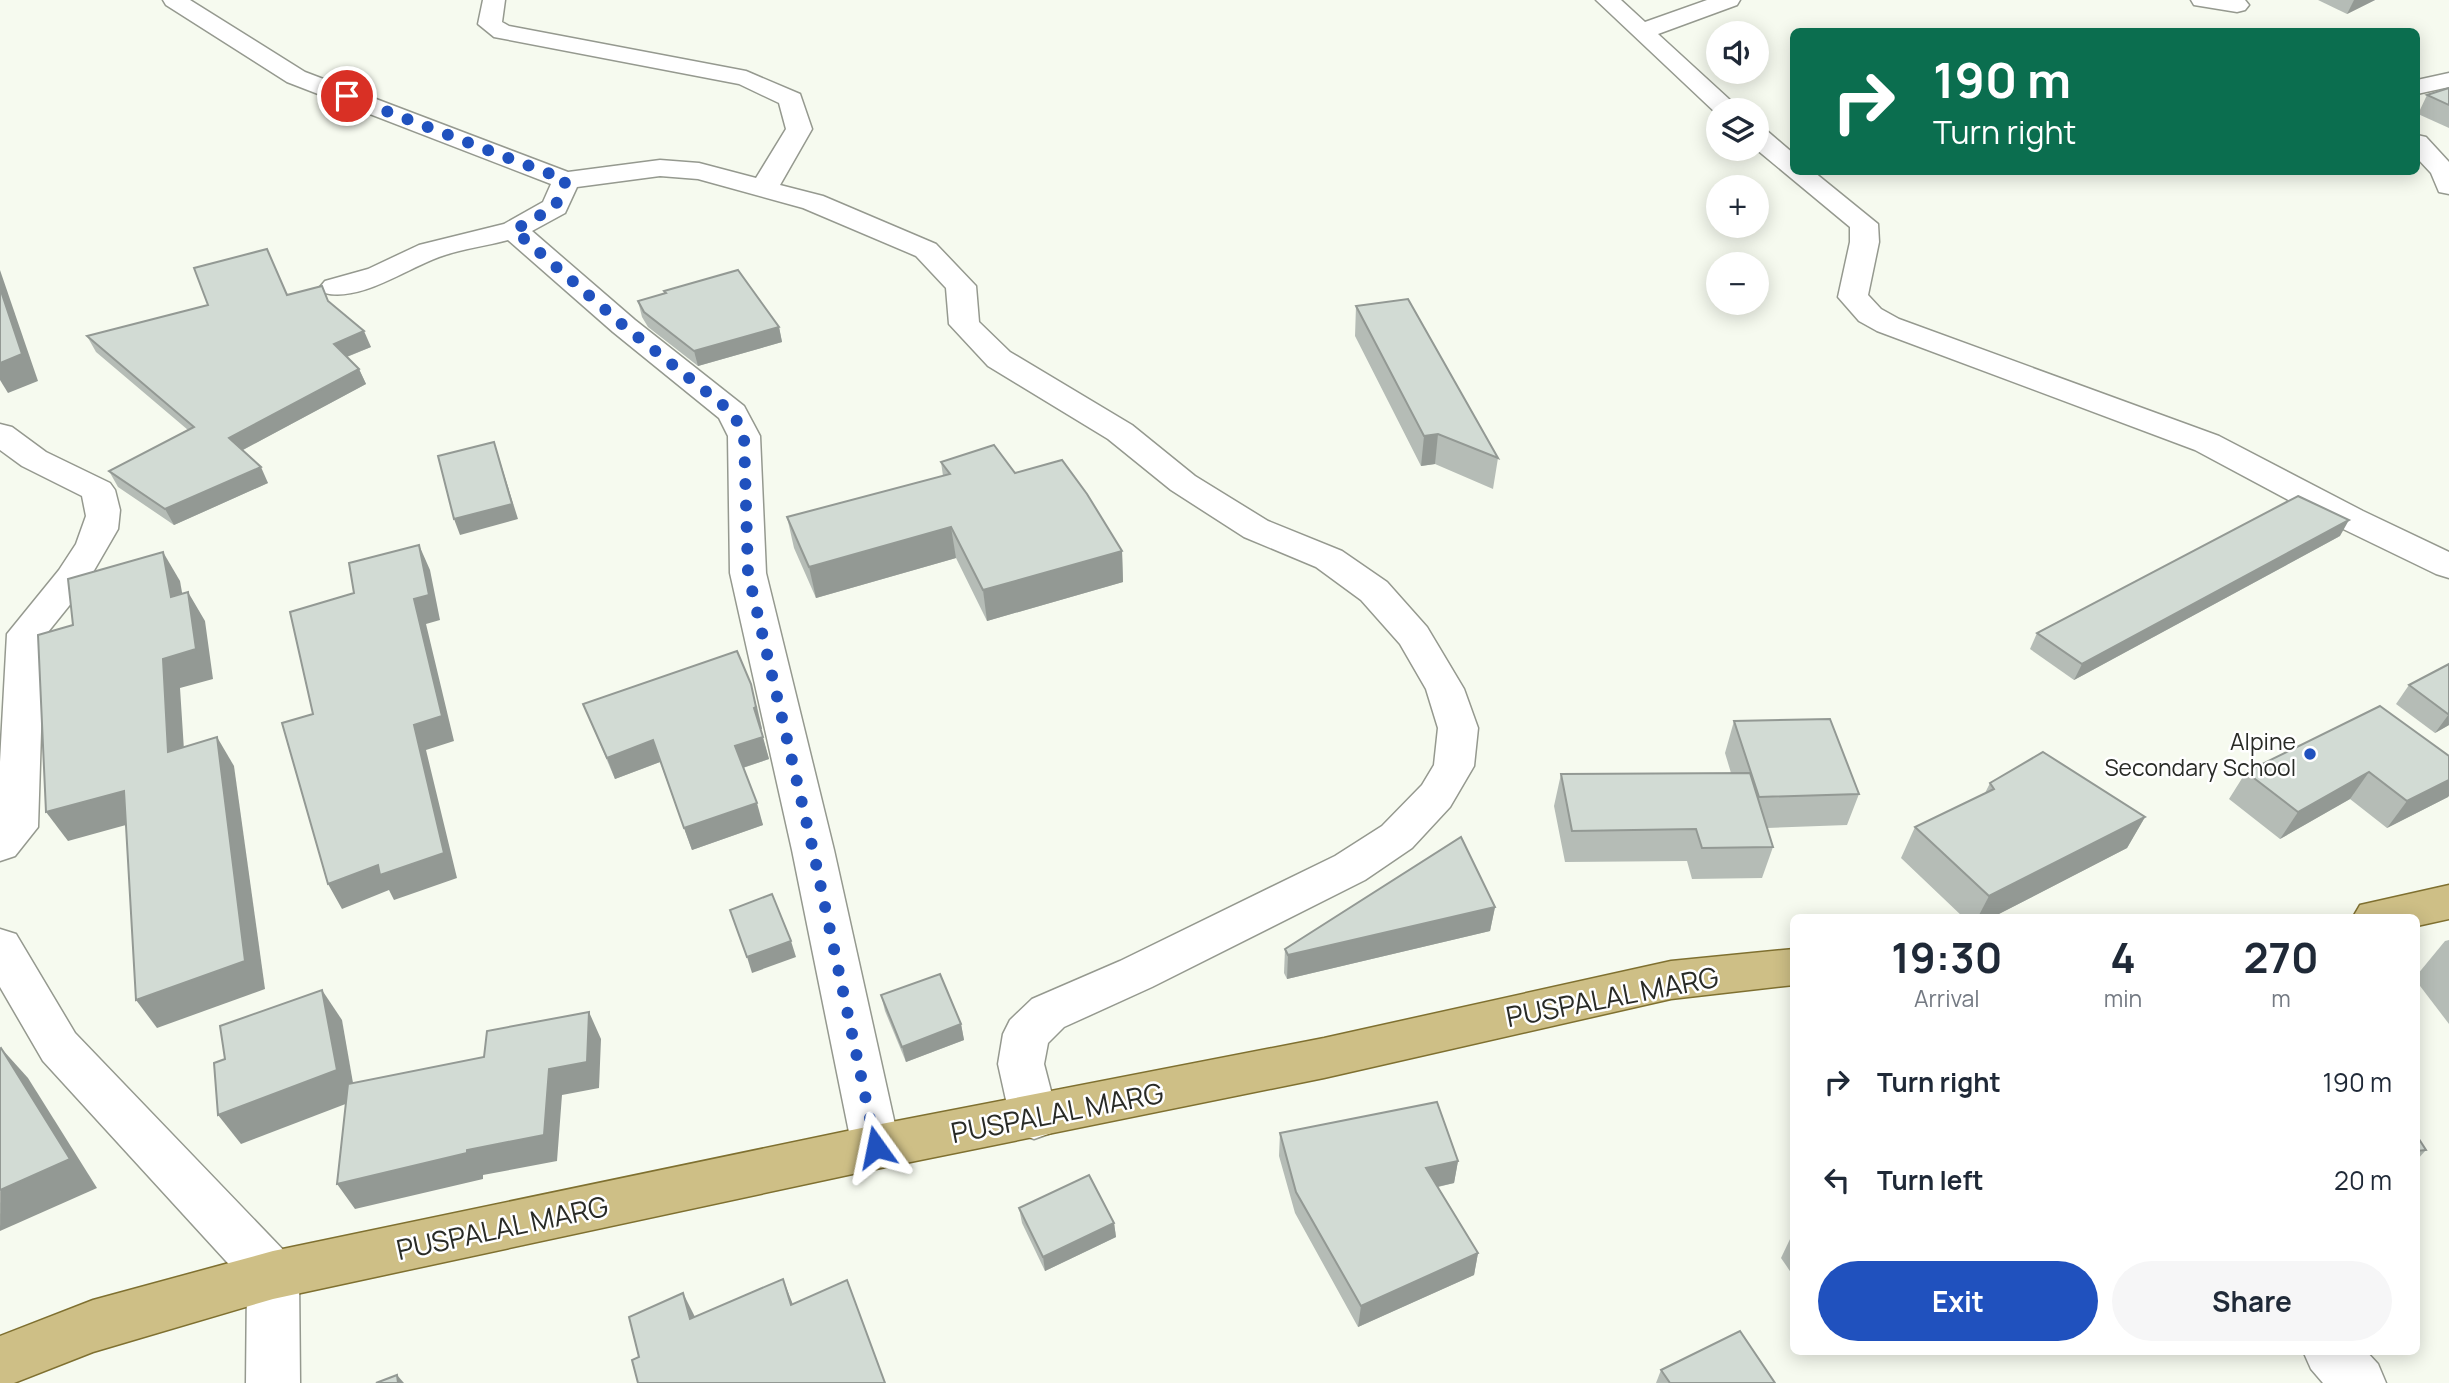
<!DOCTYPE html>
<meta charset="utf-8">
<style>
:root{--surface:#fff;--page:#f6f6f7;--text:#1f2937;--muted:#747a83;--accent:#2051be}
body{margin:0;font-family:Manrope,sans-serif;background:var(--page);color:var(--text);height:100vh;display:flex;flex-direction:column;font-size:26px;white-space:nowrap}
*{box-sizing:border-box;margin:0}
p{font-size:23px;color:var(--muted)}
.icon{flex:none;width:38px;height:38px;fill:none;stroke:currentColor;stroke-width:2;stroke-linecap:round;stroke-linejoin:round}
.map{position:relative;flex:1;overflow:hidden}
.details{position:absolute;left:1790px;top:914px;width:630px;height:441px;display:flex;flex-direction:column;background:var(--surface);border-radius:10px;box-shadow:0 4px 18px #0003}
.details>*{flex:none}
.hud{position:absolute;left:1790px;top:28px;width:630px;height:147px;border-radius:10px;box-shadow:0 4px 18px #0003;background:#0b6e4f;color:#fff;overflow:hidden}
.buttons{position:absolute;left:1706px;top:21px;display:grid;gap:14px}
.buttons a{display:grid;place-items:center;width:63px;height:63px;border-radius:50%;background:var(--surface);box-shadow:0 4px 18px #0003;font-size:35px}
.pin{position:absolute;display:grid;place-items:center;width:60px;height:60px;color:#fff;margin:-30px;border:4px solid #fff;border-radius:50%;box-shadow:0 2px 7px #0007}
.me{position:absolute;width:77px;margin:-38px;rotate:348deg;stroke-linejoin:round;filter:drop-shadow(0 0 5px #0008)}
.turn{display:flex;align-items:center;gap:24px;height:147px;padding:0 28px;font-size:32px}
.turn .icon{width:91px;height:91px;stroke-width:2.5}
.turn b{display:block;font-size:49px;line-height:60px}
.eta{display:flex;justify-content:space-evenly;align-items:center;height:119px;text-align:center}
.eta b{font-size:42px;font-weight:700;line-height:49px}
.cta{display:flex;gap:14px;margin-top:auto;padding:14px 28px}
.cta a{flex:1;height:80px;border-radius:42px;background:var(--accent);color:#fff;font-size:28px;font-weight:700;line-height:80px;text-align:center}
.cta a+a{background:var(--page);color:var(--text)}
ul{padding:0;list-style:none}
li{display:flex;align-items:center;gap:21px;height:98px;padding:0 28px}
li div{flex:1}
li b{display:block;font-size:26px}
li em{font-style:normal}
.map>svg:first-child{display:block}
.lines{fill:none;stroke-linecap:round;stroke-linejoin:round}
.street-casing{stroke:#95998f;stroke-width:3}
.primary-casing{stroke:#7f7030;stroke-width:3}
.street{fill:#fff;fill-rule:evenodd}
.primary{fill:#cebf86;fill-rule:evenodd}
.wall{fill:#b5bcb6}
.shaded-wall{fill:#939994}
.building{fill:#d2dbd4;stroke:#939994;stroke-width:2}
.route{stroke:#2051be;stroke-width:12;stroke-dasharray:0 21.6}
.poi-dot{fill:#2051be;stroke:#fff;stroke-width:2.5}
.labels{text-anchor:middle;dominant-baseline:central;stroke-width:5;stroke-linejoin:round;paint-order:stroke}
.poi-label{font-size:23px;fill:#292b27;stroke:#fff;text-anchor:end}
.near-street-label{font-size:28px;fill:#292b27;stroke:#fff}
</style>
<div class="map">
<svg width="2449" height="1383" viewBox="0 0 2449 1383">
<rect width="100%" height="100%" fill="#f6faef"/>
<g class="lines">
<g class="street-casing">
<g id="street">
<path d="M163,0H190L305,72L568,172L660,160L699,163L756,178L786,129L779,103L739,84L494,37L478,24L483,0H505L502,22L509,26L746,71L800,94L812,129L780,185L823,196L936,244L976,286L979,322L1010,352L1132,425L1195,476L1268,521L1342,551L1387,582L1427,627L1464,689L1478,728L1474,766L1450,807L1412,848L1365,880L1152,987L1064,1027L1048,1043L1044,1064L1058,1118L1051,1133L1034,1139L1017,1133L1010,1118L998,1064L1003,1034L1010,1020L1032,999L1120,961L1335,856L1382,826L1422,785L1434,765L1438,728L1426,689L1400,644L1361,600L1316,567L1244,537L1171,490L1108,439L988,366L949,324L946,288L916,256L803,208L698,179L660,176L577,187L565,213L532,231L635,320L744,406L760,436L766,573L834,850L900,1147L893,1162L876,1169L859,1162L852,1147L792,850L730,573L728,436L719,418L613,332L508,240C486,246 461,249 439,257C406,269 360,302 325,293L320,287L325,281L368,269L419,245L504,224L543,202L551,184L287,82L166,5Z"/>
<polygon points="1596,0 1621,0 1645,22 1707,0 1740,0 1737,5 1658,34 1741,110 1718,110 1718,115"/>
<polygon points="2191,0 2245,0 2249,5 2245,10 2237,12 2194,5"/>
<polygon points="2449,73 2449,87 2417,94 2417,80"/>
<polygon points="1757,128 1766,130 1794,154 1794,172 1814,172 1878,224 1879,242 1868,295 1881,309 1899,319 2219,436 2363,511 2449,552 2449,578 2436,574 2339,527 2195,450 1877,331 1859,321 1838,297 1850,242 1850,227 1756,149"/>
<polygon points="2417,135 2426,137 2449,162 2449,194 2439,192 2431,173 2417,158"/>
<polygon points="0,424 12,427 46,452 110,483 115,490 120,510 118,529 85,586 44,637 38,827 15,856 0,861 0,762 7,634 59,570 76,544 86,516 82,496 22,466 0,450"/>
<polygon points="0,929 16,934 75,1033 291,1258 299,1275 300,1383 246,1383 247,1284 43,1061 0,987"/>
<polygon points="2303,1351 2366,1351 2378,1364 2386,1383 2323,1383 2311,1369"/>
</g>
</g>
<g class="primary-casing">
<g id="primary">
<polygon points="2449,885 2449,919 2417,926 2417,917 2353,917 2360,905"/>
<polygon points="1794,949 1794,985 1671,999 1324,1078 876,1169 273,1299 93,1352 14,1383 0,1383 0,1336 93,1300 273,1251 876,1125 1324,1038 1671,961"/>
</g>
</g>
<use href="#street" class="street"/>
<use href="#primary" class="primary"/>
</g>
<g class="wall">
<polygon points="2318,0 2375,0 2347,14"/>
<polygon points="2449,88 2449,128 2418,114 2427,95"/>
<polygon points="664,291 779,327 782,342 698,366 648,327 642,317 638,301 665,294"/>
<polygon points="287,295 329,302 371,347 347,357 359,369 366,384 243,450 268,483 174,525 118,487 109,471 188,430 96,352 87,336"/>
<polygon points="1356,306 1498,458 1493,489 1435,464 1421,466 1355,336"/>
<polygon points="941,462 1015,473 1122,551 1123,582 987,621 956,558 816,598 794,548 787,517 943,476"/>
<polygon points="2340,536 2074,680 2030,649 2037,633"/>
<polygon points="2449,664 2449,725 2435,733 2396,704 2409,685"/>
<polygon points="583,704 757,706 762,729 760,729 769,759 743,768 763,825 692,850 660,762 615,779"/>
<polygon points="2380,706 2448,797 2387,828 2350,799 2280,839 2229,799 2246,772"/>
<polygon points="1734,721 1859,794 1847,825 1767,828 1773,847 1762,878 1692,879 1687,861 1565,862 1554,806 1561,774 1731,773 1725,753"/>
<polygon points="1990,783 2145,817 2127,848 1993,917 1963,917 1901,858 1915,827 1985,793"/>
<polygon points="1495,907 1490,931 1287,979 1284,973 1285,949"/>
<polygon points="2449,940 2449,1024 2417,982 2417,975 2445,941"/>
<polygon points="881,995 961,1024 964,1040 906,1062 885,1011"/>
<polygon points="1280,1133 1458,1161 1454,1183 1438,1187 1478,1253 1474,1275 1358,1327 1295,1213 1279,1156"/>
<polygon points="2417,1136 2426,1150 2417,1160"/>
<polygon points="1019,1208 1114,1223 1116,1237 1045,1271 1022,1223"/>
<polygon points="1794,1236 1794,1277 1781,1258 1791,1237"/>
<polygon points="1661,1370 1775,1383 1656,1383"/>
</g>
<g class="shaded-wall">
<polygon points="2354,0 2375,0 2347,14"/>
<polygon points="0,270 38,381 8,393 0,380"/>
<polygon points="779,327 782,342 698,366 694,351"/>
<polygon points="364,331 371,347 341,359 334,344"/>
<polygon points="359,369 366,384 237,453 229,438"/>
<polygon points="1438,434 1435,464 1421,466 1424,436"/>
<polygon points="494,442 518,519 460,535 454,519"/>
<polygon points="261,467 268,483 174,525 165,509"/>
<polygon points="2349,520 2340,536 2074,680 2082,664"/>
<polygon points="951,527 956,558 816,598 809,567"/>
<polygon points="419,545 430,570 440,620 426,624 454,741 426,750 457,878 394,900 389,890 342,909 328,884 414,725 414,599"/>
<polygon points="1122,551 1123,582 987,621 983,590"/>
<polygon points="163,552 180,581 188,626 171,597"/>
<polygon points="188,592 205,621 213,679 180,688 186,781 168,752 163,659"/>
<polygon points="751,684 762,729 760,729 754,708"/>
<polygon points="2449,714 2449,725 2435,733"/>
<polygon points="217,737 234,766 265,989 157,1028 136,1000"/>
<polygon points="763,737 769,759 742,768 735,746"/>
<polygon points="653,740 660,762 615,779 607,758"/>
<polygon points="2369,772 2350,799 2280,839 2298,812"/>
<polygon points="2449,780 2449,796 2448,797 2387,828 2407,801"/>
<polygon points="124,791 144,820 68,841 46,812"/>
<polygon points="757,803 763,825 692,850 684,828"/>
<polygon points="2145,817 2127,848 1993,917 1978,917 1989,896"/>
<polygon points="1495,907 1490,931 1287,979 1288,955"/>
<polygon points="791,941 796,957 752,973 747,957"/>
<polygon points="322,990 342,1020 356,1100 241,1144 218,1115"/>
<polygon points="589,1012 601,1039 599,1088 562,1095 557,1161 483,1175 483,1179 355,1209 337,1184 467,1150"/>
<polygon points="961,1024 964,1040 906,1062 902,1047"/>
<polygon points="1,1048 28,1078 97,1188 0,1231"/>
<polygon points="1458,1161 1454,1183 1423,1190 1426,1168"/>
<polygon points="1114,1223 1116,1237 1045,1271 1043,1257"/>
<polygon points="1478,1253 1474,1275 1358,1327 1361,1306"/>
<polygon points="783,1279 792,1302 800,1328 791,1305"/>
<polygon points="683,1293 695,1317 690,1319"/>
<polygon points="397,1375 404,1383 398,1383"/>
</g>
<g class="building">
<polygon points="2449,88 2449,105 2427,95"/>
<polygon points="267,249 287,295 322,286 328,301 364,331 334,344 359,369 229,438 261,467 165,509 109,471 194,427 87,336 208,305 194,268"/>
<polygon points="738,270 779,327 694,351 644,312 638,301 666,293 664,291"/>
<polygon points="0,288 22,354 0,363"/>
<polygon points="1408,299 1498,458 1438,434 1424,436 1356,306"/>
<polygon points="494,442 512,504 454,519 438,456"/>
<polygon points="994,445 1015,473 1062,460 1087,494 1122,551 983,590 951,527 809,567 787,517 950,474 941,462"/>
<polygon points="2298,496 2349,520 2082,664 2037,633"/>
<polygon points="419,545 429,595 414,599 442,716 414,725 444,853 380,875 378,865 328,884 282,723 313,714 290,612 354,593 349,563"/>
<polygon points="163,552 171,597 188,592 196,649 163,659 168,752 217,737 245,961 136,1000 124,791 46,812 38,635 73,625 68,579"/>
<polygon points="737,651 751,684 756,707 754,708 763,737 735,746 757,803 684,828 653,740 607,758 583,704"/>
<polygon points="2449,664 2449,714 2448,714 2409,685"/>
<polygon points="2380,706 2449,756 2449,780 2407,801 2369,772 2298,812 2246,772"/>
<polygon points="1830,719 1859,794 1759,797 1734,721"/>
<polygon points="2043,752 2145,817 1989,896 1915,827 1994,789 1990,783"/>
<polygon points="1750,773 1773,847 1702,848 1696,829 1572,831 1561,774"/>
<polygon points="1461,837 1495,907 1288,955 1285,949"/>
<polygon points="772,894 791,941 747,957 730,910"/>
<polygon points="940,974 961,1024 902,1047 881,995"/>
<polygon points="322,990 337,1070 218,1115 214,1063 225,1059 220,1026"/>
<polygon points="589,1012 587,1062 549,1069 544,1135 467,1150 467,1153 337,1184 348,1084 484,1057 487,1031"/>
<polygon points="1,1048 70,1159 0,1190 0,1049"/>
<polygon points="1437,1102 1458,1161 1426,1168 1478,1253 1361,1306 1296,1192 1280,1133"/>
<polygon points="2417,1136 2426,1150 2417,1151"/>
<polygon points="1089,1175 1114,1223 1043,1257 1019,1208"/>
<polygon points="783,1279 791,1305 847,1280 885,1383 638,1383 632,1360 639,1357 629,1317 683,1293 690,1319"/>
<polygon points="1740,1331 1775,1383 1670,1383 1661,1370"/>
<polygon points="397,1375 398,1383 376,1383"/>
</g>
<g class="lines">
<polyline class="route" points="347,96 566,180 555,207 514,230 624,326 733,413 744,436 748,573 813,850 876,1147"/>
</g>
<circle class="poi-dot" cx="2310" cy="754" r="7"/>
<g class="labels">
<g class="poi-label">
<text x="2296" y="741">Alpine<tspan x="2296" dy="26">Secondary School</tspan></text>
</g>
<g class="near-street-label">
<text transform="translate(1612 996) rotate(-11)">PUSPALAL MARG</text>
<text transform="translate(1057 1112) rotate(-11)">PUSPALAL MARG</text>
<text transform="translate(502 1227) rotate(-12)">PUSPALAL MARG</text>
</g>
</g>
</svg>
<div class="buttons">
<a><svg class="icon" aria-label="sound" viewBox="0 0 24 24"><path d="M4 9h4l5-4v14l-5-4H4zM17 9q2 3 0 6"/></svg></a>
<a><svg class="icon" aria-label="layers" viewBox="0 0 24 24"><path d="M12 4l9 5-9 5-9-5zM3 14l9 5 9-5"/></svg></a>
<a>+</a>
<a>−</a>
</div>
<div class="pin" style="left:347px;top:96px;background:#d93025"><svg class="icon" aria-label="arrive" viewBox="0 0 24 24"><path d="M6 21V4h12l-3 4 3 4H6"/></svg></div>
<svg class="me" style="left:876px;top:1147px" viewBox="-20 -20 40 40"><path d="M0-17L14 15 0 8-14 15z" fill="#2051be" stroke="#fff" stroke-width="4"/></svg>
<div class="hud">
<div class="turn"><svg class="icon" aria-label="right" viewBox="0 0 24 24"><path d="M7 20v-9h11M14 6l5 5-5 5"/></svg><div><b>190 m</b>Turn right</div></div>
</div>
<section class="details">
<div class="eta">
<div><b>19:30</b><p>Arrival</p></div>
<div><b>4</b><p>min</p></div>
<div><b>270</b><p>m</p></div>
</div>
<ul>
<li><svg class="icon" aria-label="right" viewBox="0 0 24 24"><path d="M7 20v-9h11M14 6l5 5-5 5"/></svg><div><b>Turn right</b></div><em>190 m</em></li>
<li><svg class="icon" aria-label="left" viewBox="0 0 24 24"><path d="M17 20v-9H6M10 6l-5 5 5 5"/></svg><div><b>Turn left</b></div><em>20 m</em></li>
</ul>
<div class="cta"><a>Exit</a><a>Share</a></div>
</section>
</div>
